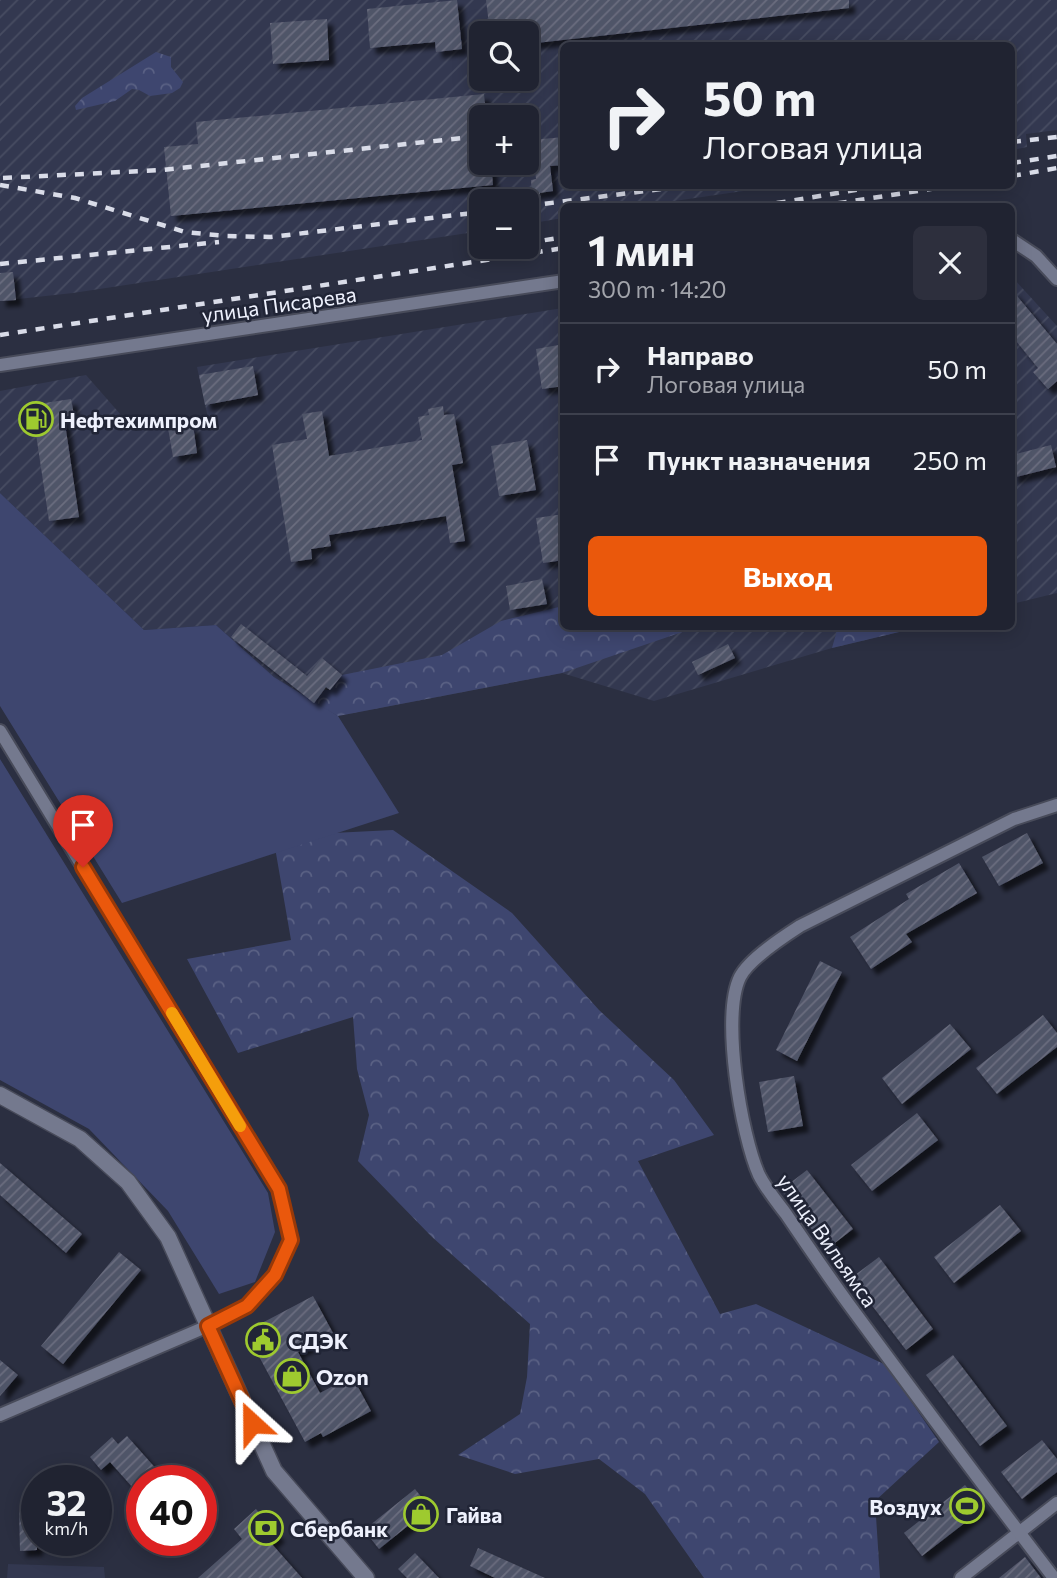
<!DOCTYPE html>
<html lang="ru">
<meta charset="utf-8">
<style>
:root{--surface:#202331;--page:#2d2f3d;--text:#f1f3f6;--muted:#a2a4ab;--line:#3d404d;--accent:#ea580c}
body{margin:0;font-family:Commissioner,sans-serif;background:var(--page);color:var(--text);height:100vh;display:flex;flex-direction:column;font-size:26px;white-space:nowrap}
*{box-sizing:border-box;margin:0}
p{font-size:23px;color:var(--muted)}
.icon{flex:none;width:38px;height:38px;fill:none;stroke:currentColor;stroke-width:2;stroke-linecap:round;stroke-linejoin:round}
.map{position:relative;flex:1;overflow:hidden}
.drawer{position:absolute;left:560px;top:203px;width:455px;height:427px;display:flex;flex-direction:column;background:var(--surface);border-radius:10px;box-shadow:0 4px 18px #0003,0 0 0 2px var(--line)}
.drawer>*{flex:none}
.guide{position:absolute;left:560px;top:42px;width:455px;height:147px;border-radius:10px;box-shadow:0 4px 18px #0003,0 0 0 2px var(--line);background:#202331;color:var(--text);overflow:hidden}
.fabs{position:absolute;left:469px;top:21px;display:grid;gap:14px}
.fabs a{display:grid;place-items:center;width:70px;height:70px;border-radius:10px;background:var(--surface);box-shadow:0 4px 18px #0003,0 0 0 2px var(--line);font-size:35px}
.speed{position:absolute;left:21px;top:1465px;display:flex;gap:14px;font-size:35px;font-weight:700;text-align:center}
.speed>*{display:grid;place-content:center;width:91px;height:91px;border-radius:50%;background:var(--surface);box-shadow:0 4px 18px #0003,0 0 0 2px var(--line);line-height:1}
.speed small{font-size:18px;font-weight:400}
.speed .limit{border:10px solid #d22;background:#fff;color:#111}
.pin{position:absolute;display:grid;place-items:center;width:60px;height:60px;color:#fff;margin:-72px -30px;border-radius:50% 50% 50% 0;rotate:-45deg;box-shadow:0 0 7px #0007}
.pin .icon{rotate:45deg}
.me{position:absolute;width:77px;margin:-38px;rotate:336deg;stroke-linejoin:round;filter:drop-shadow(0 0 5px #0008)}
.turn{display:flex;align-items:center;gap:24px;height:147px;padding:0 28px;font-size:32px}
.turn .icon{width:91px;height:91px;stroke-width:2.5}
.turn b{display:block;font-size:49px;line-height:60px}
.round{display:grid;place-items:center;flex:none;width:74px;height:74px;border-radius:10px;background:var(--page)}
.head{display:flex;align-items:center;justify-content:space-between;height:119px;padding:0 28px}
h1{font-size:42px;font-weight:700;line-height:52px}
.primary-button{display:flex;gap:14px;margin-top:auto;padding:14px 28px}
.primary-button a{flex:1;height:80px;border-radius:10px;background:var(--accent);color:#fff;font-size:28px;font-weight:700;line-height:80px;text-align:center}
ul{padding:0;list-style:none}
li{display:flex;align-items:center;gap:21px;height:91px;padding:0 28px;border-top:2px solid var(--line)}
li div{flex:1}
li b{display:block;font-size:26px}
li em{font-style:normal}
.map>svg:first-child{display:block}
.built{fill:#333850}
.industrial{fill:url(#industrial-furrows);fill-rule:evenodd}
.forest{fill:url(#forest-crowns)}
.green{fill:#3e466f}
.building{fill:url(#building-hatch);filter:url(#shadow)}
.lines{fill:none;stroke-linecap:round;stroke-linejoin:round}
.minor-casing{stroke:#484b5a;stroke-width:16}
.tertiary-casing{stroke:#484b5a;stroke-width:19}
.minor{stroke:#74798e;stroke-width:12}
.tertiary{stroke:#74798e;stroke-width:16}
.rail{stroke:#d9dce8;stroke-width:4.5;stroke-dasharray:9 9;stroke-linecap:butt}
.route-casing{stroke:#983908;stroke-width:18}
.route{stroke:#ea580c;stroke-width:12}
.slow{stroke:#f59e0b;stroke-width:12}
.labels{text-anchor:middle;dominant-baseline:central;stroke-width:5;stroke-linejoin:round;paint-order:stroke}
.street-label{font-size:21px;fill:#eef1fd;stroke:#212536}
.poi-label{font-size:21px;font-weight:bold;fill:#eef1fd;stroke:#212536;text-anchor:start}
</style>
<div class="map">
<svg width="1057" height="1578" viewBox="0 0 1057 1578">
<defs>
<pattern id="industrial-furrows" width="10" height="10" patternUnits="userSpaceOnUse" patternTransform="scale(1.75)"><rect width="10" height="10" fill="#333850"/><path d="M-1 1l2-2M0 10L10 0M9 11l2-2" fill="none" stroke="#474c61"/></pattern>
<pattern id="forest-crowns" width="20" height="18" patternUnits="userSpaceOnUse" patternTransform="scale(1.75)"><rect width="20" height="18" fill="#3e466f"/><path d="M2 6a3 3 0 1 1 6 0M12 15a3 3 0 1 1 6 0" fill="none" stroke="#5a6184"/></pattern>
<pattern id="building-hatch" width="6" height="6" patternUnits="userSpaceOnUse" patternTransform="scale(1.75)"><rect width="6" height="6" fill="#505468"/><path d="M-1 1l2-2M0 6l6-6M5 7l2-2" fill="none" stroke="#6a6d7e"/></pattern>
<filter id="shadow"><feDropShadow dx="6" dy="6" stdDeviation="2" flood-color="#0009"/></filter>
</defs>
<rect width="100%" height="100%" fill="#2b2f41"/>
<polygon class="built" points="8,1564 104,1567 105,1578 7,1578"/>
<g class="industrial">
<path d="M0,0H1057V130L1026,134L1027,147L1012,150V46H564V186H777L640,206H564L563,218L527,224V201H481V231L73,293L0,301ZM481,33H527V79H481ZM481,117H527V163H481Z"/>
<polygon points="1012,277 1057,326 1057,593 1012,604"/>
<polygon points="563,308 564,626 920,627 832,648 654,701 562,673 338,716 274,677 216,625 144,630 0,493 0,391 86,375 135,431 208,418 197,367"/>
</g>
<g class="forest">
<polygon points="156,52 171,57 171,67 183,82 180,88 172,93 150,96 139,90 132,89 115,101 76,110 75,106 82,98"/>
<polygon points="563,606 564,626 697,627 562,673 338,716 314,703 324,690 330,690 342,675 442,655 501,621"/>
<polygon points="838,627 838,626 920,627 832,648"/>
<polygon points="393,830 512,913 599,1010 674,1080 714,1135 638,1161 720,1314 756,1304 886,1365 939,1442 875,1501 880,1578 704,1578 645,1494 599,1459 515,1474 458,1455 520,1414 527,1377 530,1324 432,1237 358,1161 369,1115 357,1069 353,1017 238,1053 187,959 291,940 273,836"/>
</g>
<g class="green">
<polygon points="0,493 144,630 216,625 274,677 338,716 399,813 122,903 0,706"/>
<polygon points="0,759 268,1193 275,1232 255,1282 219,1294 168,1211 89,1129 0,1080"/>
</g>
<g class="building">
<polygon points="457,0 462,49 436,52 435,42 370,48 367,9"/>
<polygon points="486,0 849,0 849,8 527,44 527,33 490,33"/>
<polygon points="327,19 329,60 273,64 270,23"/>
<polygon points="484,94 486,117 481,117 481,163 491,163 493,185 171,216 164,147 198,144 196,122"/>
<polygon points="564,137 564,165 550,166 553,191 532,194 531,180 536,179 531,140"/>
<polygon points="13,272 16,300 0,301 0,273"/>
<polygon points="1012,290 1057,344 1057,381 1048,389 1033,372 1038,368 1012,336"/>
<polygon points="564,344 564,386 542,389 536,349"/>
<polygon points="253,366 258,395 205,405 199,375"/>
<polygon points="71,399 74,415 64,417 79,517 49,521 34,421 27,422 25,406"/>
<polygon points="443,406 444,415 454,414 463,463 452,465 465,541 450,543 446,516 329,535 331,546 311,549 312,559 291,562 272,445 307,439 302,414 322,411 329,456 422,440 418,417 429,415 428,409"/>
<polygon points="193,425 197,453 173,457 168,428"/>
<polygon points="527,440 536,490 499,496 491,446"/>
<polygon points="1051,445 1056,467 1012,478 1012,455"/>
<polygon points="564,514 564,560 543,563 536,518"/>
<polygon points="542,579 547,604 510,610 506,586"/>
<polygon points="241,624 307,676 322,658 342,675 330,690 326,687 314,703 231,637"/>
<polygon points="728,644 735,658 698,675 692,662"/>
<polygon points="1027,833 1043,863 999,886 982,857"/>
<polygon points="959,863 977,893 906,934 912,942 871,969 850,937 909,899 906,894"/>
<polygon points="820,961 842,972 797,1061 776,1050"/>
<polygon points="1043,1015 1057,1033 1057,1047 997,1094 976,1068"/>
<polygon points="950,1024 971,1049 902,1104 882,1078"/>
<polygon points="794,1076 803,1126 768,1132 759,1082"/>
<polygon points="917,1113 938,1140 872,1191 851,1165"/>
<polygon points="0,1163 82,1234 66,1253 0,1195"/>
<polygon points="807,1170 853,1229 827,1249 781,1190"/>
<polygon points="1000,1205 1021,1231 954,1283 934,1257"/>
<polygon points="119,1252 141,1270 63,1364 41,1346"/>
<polygon points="879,1257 933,1329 906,1350 851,1278"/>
<polygon points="313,1296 333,1333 298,1352 320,1393 352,1376 371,1411 323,1437 321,1433 305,1442 248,1336 264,1327 262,1323"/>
<polygon points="953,1355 1007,1426 980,1446 926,1375"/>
<polygon points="0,1360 18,1375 0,1396"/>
<polygon points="127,1436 166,1480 142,1480 142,1498 110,1462 101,1470 90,1457 112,1437 118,1444"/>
<polygon points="1042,1440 1057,1459 1057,1472 1022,1499 1001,1472"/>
<polygon points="965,1485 984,1508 922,1556 904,1533"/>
<polygon points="415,1489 430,1508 379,1549 364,1530"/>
<polygon points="37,1509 37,1550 20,1551 19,1510"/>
<polygon points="256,1509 279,1536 271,1543 302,1578 198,1578 242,1539 234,1529"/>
<polygon points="478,1548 545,1578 495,1578 470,1566"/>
<polygon points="415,1553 439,1578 407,1578 398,1569"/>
<polygon points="1025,1557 1041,1578 999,1578"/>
</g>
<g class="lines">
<g class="minor-casing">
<g id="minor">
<polyline points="1012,240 1036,256 1057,279"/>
<polyline points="0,365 564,281"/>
<polyline points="0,731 279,1189 291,1240 275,1275 247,1306 208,1326 0,1415"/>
<polyline points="961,1578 1057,1503"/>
<path d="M1054,1578C985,1488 917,1397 850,1306C828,1276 807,1245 786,1214C777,1202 766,1189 759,1175C741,1135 721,1016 740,977C749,959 783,937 800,926L1014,819L1057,805"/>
</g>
</g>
<g class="tertiary-casing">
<polyline id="tertiary" points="0,1095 80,1139 128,1182 168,1237 274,1471 366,1578"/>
</g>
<use href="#minor" class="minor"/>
<use href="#tertiary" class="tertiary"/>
<g class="rail">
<polyline points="1012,142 1057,137"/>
<polyline points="1012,163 1057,156"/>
<polyline points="1012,176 1057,168"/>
<polyline points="3,178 162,170 472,137"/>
<polyline points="0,185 75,198 185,232 225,236 271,237 481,212"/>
<polyline points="498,201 540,195"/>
<polyline points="527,206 685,186"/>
<polyline points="759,206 880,186"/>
<polyline points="820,206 950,186"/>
<polyline points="527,243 564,237"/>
<polyline points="0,264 219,242"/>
<polyline points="0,335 564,248"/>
</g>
</g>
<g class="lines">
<g class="route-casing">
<polyline id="route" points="83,867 279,1189 291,1240 275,1275 247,1306 208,1326 252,1423"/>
</g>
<use href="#route" class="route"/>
<polyline class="slow" points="172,1013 240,1126"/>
</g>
<defs>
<g id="fuel-ring" transform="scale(1.75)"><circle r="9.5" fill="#212536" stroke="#9eca2f" stroke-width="1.5"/><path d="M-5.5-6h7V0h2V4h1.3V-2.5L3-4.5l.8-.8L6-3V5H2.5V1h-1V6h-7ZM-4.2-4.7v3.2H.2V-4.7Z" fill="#9eca2f"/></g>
<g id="civic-ring" transform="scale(1.75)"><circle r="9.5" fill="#212536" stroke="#9eca2f" stroke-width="1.5"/><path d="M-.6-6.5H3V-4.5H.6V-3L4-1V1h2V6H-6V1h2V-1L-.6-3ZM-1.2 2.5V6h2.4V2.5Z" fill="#9eca2f"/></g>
<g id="shop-ring" transform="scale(1.75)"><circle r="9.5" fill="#212536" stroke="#9eca2f" stroke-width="1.5"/><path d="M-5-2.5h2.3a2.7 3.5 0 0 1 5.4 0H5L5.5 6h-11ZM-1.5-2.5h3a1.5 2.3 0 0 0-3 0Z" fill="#9eca2f"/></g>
<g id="stadium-ring" transform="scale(1.75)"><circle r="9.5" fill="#212536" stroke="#9eca2f" stroke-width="1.5"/><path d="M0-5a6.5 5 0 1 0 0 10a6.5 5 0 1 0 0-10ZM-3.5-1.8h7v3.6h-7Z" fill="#9eca2f"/></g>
<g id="bank-ring" transform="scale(1.75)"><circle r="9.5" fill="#212536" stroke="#9eca2f" stroke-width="1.5"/><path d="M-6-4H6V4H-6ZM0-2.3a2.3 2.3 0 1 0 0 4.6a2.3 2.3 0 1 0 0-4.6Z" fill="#9eca2f"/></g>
</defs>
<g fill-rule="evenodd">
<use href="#fuel-ring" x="36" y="419"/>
<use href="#civic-ring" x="263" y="1340"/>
<use href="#shop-ring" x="292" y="1376"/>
<use href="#stadium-ring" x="967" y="1506"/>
<use href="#shop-ring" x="421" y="1514"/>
<use href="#bank-ring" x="266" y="1528"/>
</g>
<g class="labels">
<g class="street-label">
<text transform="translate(279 304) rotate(-8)">улица Писарева</text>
<text transform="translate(828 1240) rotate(55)">улица Вильямса</text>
</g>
<g class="poi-label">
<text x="60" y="419">Нефтехимпром</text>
<text x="288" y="1340">СДЭК</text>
<text x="316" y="1376">Ozon</text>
<text x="942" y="1506" text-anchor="end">Воздух</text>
<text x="446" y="1514">Гайва</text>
<text x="290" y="1528">Сбербанк</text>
</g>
</g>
</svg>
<div class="fabs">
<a><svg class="icon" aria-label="search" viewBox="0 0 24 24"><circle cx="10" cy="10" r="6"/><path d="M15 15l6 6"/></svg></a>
<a>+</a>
<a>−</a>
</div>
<div class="speed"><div>32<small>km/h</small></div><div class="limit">40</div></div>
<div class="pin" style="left:83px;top:867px;background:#d93025"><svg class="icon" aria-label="arrive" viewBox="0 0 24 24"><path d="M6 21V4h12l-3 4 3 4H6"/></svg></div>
<svg class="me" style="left:252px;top:1423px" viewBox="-20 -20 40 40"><path d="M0-17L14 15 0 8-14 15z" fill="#ea580c" stroke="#fff" stroke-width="4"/></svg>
<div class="guide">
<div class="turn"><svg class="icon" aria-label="right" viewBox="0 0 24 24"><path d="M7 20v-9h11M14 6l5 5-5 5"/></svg><div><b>50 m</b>Логовая улица</div></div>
</div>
<section class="drawer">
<div class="head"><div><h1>1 мин</h1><p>300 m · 14:20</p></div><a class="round"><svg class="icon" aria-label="close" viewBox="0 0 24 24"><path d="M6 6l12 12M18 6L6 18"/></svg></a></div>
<ul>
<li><svg class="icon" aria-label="right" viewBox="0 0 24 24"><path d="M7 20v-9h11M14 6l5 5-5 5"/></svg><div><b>Направо</b><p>Логовая улица</p></div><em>50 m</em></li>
<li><svg class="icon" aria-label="arrive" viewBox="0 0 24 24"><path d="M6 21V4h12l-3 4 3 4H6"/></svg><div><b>Пункт назначения</b></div><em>250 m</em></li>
</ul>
<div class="primary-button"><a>Выход</a></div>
</section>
</div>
